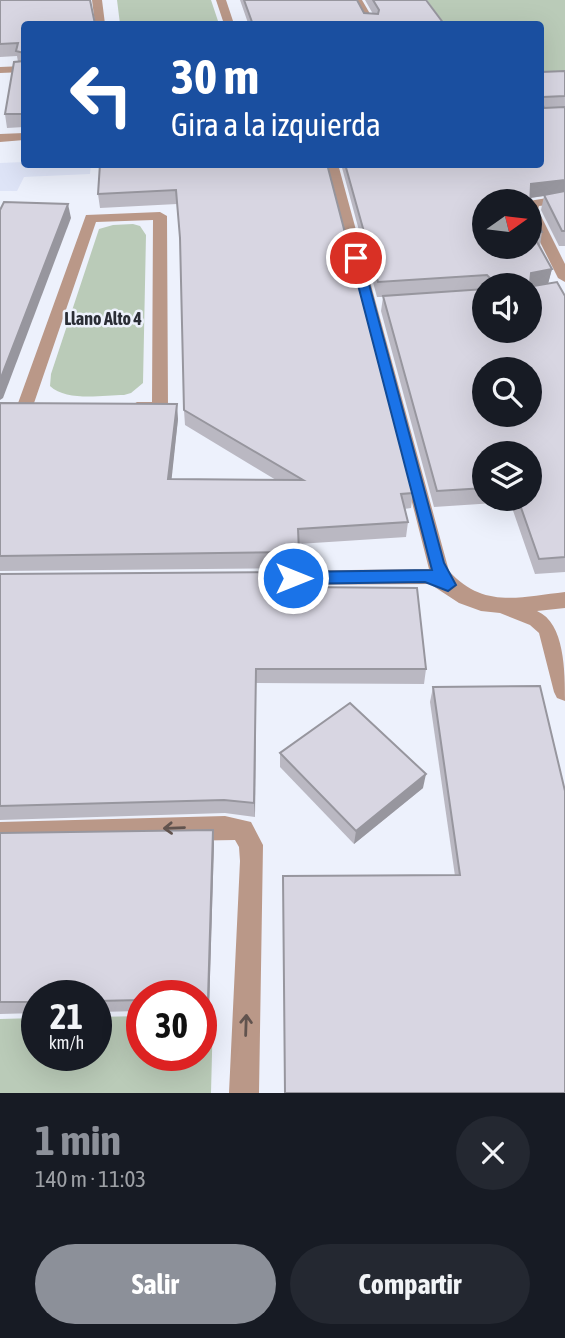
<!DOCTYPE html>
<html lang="es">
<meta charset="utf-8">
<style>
:root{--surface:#171b24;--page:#242831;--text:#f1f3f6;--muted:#9ea1a6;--accent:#8c9099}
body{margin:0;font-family:"Asap Condensed",sans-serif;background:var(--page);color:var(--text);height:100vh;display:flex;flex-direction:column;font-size:26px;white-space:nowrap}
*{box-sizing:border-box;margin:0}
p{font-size:23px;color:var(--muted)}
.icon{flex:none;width:38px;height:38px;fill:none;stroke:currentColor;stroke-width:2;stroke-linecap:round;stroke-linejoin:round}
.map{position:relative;height:1093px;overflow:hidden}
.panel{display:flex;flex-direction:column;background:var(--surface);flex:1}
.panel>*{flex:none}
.top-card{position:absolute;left:21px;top:21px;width:523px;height:147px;border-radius:7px;box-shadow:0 7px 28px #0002;background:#1a4fa0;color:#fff;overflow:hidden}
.needle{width:46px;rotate:76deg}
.tools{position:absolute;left:472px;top:189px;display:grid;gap:14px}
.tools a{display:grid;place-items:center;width:70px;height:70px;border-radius:50%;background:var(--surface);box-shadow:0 7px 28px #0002;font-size:35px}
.speed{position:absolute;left:21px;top:980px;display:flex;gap:14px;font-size:35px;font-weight:700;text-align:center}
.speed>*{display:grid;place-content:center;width:91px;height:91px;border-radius:50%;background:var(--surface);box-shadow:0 7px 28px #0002;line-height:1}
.speed small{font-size:18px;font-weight:400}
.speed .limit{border:10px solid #d22;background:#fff;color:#111}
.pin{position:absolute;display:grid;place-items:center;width:60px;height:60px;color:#fff;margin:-30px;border:4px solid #fff;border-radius:50%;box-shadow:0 2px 7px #0007}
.me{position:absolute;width:77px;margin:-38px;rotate:90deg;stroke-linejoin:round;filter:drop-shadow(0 0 5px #0008)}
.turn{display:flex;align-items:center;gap:24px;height:147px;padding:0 35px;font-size:32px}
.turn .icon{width:91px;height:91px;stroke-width:2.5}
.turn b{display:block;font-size:49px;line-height:60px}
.round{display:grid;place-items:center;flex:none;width:74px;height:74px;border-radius:37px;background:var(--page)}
.head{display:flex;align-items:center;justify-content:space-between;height:119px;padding:0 35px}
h1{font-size:42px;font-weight:700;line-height:52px;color:var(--accent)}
.button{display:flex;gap:14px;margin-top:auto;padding:14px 35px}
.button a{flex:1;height:80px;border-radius:42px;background:var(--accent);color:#fff;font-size:28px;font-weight:700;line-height:80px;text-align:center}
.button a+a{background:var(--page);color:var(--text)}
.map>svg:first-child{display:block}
.built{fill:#dee4f7}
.green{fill:#bacbb8}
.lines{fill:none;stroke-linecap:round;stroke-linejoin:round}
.minor{fill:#ba9888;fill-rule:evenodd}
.wall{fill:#bab8c2;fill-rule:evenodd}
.shaded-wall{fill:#97969e}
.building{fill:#d8d6e2;stroke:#97969e;stroke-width:2;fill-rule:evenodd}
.oneway{stroke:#61534e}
.route{fill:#1a73e8;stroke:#114b97;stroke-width:2}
.labels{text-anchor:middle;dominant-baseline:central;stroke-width:5;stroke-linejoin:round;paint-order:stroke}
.far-neighbourhood-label{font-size:18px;font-weight:bold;fill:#2a2d35;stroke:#edf1fc}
</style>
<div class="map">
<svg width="565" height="1093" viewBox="0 0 565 1093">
<rect width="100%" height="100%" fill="#edf1fc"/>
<polygon class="built" points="24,162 24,164 91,165 90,174 24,177 17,191 0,191 0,163"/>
<g class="green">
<polygon points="117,0 211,0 219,24 120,24"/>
<polygon points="427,0 565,0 565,78 541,79 541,24 444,24"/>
<path d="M133,224L140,226L146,235L143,383L131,393L124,395C103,395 67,402 50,386L51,374L99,229L113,225Z"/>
<polygon points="201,1015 213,1015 211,1093 0,1093 0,1019 37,1018 37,1055 96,1055 96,1017 142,1016 142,1055 201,1055"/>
</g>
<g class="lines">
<g class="minor">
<polygon points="92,0 102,0 105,24 95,24"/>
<polygon points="216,0 226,0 234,24 224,24"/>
<polygon points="352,0 362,0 376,24 366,24"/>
<polygon points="24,66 24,72 0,73 0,67"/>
<polygon points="0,134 24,133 24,140 0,142"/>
<path d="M326,164H338L449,571C483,609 520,597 565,592V608L537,611C565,623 565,672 565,701L557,698L554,692L539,633L530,625L500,613L481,611L459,603L430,584L273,585L266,583L263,578L266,573L273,571L429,569Z"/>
<polygon points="565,195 565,203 539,206 538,210 565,264 565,282 558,278 530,222 529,201"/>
<polygon points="160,212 167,216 168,407 166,411 137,412 129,407 137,402 152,402 153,220 96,222 33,406 25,411 19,410 17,406 86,215"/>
<polygon points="225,816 251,822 263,845 259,1093 229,1093 240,861 239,847 235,840 0,844 0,822"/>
</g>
</g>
<g class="wall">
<polygon points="0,0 24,24 24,127 7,128 5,114 18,62 17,56 0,57"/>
<polygon points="240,0 357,0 364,13 373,14 365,0 426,0 444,24 248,23"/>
<path d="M565,71V246H559L541,210L544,196L531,198L530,208L542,232L540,246L552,269L548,283L565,296V572L535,574L510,502L434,507L381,311L383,297H377L341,164H541V72ZM485,285H530L485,331ZM485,453L530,499H485Z"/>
<polygon points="327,164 413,493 411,508 404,509 408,522 406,537 298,544 298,568 0,571 0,403 178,419 171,479 276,480 185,425 184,410 180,238 177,204 100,208 98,194"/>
<polygon points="0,574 299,587 426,669 424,684 256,683 255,817 225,813 0,820"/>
<polygon points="433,687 565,1093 455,876 430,702"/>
<polygon points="280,753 423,788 354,844 280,767"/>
<polygon points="0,833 214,843 209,1010 201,1010 201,996 142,996 142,1011 96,1012 96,996 37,996 37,1013 0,1014"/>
</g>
<g class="shaded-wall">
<polygon points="565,180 565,193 529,198 531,184"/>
<polygon points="68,204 71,218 3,398 0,400 0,380"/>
<polygon points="552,269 548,284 530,288 531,273"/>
<polygon points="177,404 178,419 170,494 168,479"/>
<polygon points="256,669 256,683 255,817 254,803"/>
<polygon points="426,774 423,788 354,844 356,831"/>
<polygon points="213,830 214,843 209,1010 208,999"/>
</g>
<g class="building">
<polygon points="0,0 90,0 95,24 24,24 24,114 5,114 14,62 24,61 24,53 16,51 18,43 0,44"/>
<polygon points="244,0 357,0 364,13 378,14 379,10 373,0 426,0 444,24 199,24 252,22"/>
<path d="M565,71V96L543,97L541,100L544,108L565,107V180L531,184L530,207V201H485V247H530V208L542,232L532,233L552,269L531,273L530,283L534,286L557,282L565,296V557L539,559L518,499H530V453H485V488L437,491L383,296L485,289V331H530V285H489L490,278L487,275L378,282L345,164H541V72ZM485,369H530V415H485Z"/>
<polygon points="100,164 327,164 413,493 401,494 408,522 298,529 299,552 0,556 0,403 177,404 168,479 303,480 184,410 180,238 176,190 98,194"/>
<polygon points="565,191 565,231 562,231 544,195"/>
<polygon points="4,202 68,204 0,380 0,210"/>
<polygon points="299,572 299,587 417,588 426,669 256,669 254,803 224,800 0,806 0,574"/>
<polygon points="540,686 565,791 565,1093 285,1093 283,876 460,875 433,687"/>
<polygon points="350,703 426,774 356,831 280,753"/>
<polygon points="213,830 208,999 201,999 201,996 142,996 142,1000 96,1001 96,996 37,996 37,1002 0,1002 0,833"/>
</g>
<defs><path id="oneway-shaft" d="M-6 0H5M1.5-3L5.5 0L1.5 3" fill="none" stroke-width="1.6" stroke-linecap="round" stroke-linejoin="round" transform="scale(1.75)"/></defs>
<g class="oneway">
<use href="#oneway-shaft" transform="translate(174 828) rotate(178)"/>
<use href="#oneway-shaft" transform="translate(246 1025) rotate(-88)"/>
</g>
<polygon class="route" points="356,254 362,258 444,563 456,585 448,591 425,582 293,584 285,578 293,572 432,570 351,258"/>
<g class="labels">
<g class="far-neighbourhood-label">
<text x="103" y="318">Llano Alto 4</text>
</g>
</g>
</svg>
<div class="tools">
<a><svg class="needle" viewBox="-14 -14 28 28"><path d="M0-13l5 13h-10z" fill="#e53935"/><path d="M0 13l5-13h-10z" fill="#9ea1a6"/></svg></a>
<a><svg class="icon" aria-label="sound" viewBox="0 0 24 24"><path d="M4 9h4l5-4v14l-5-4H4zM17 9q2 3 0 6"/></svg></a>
<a><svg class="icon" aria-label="search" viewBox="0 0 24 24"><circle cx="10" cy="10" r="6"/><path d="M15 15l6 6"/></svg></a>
<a><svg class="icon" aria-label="layers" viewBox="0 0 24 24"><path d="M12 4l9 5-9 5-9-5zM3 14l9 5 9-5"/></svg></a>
</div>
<div class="speed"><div>21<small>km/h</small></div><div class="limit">30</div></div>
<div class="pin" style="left:356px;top:258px;background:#d93025"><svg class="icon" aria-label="arrive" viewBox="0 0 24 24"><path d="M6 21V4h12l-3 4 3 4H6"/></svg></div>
<svg class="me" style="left:293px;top:578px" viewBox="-20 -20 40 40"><circle r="17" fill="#1a73e8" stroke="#fff" stroke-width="3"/><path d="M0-11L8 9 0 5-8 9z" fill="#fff"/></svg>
<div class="top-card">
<div class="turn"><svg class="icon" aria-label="left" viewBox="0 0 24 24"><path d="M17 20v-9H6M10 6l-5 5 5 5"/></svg><div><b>30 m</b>Gira a la izquierda</div></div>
</div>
</div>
<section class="panel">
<div class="head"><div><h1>1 min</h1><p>140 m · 11:03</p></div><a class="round"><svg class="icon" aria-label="close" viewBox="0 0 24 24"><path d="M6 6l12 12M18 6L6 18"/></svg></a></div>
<div class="button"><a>Salir</a><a>Compartir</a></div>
</section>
